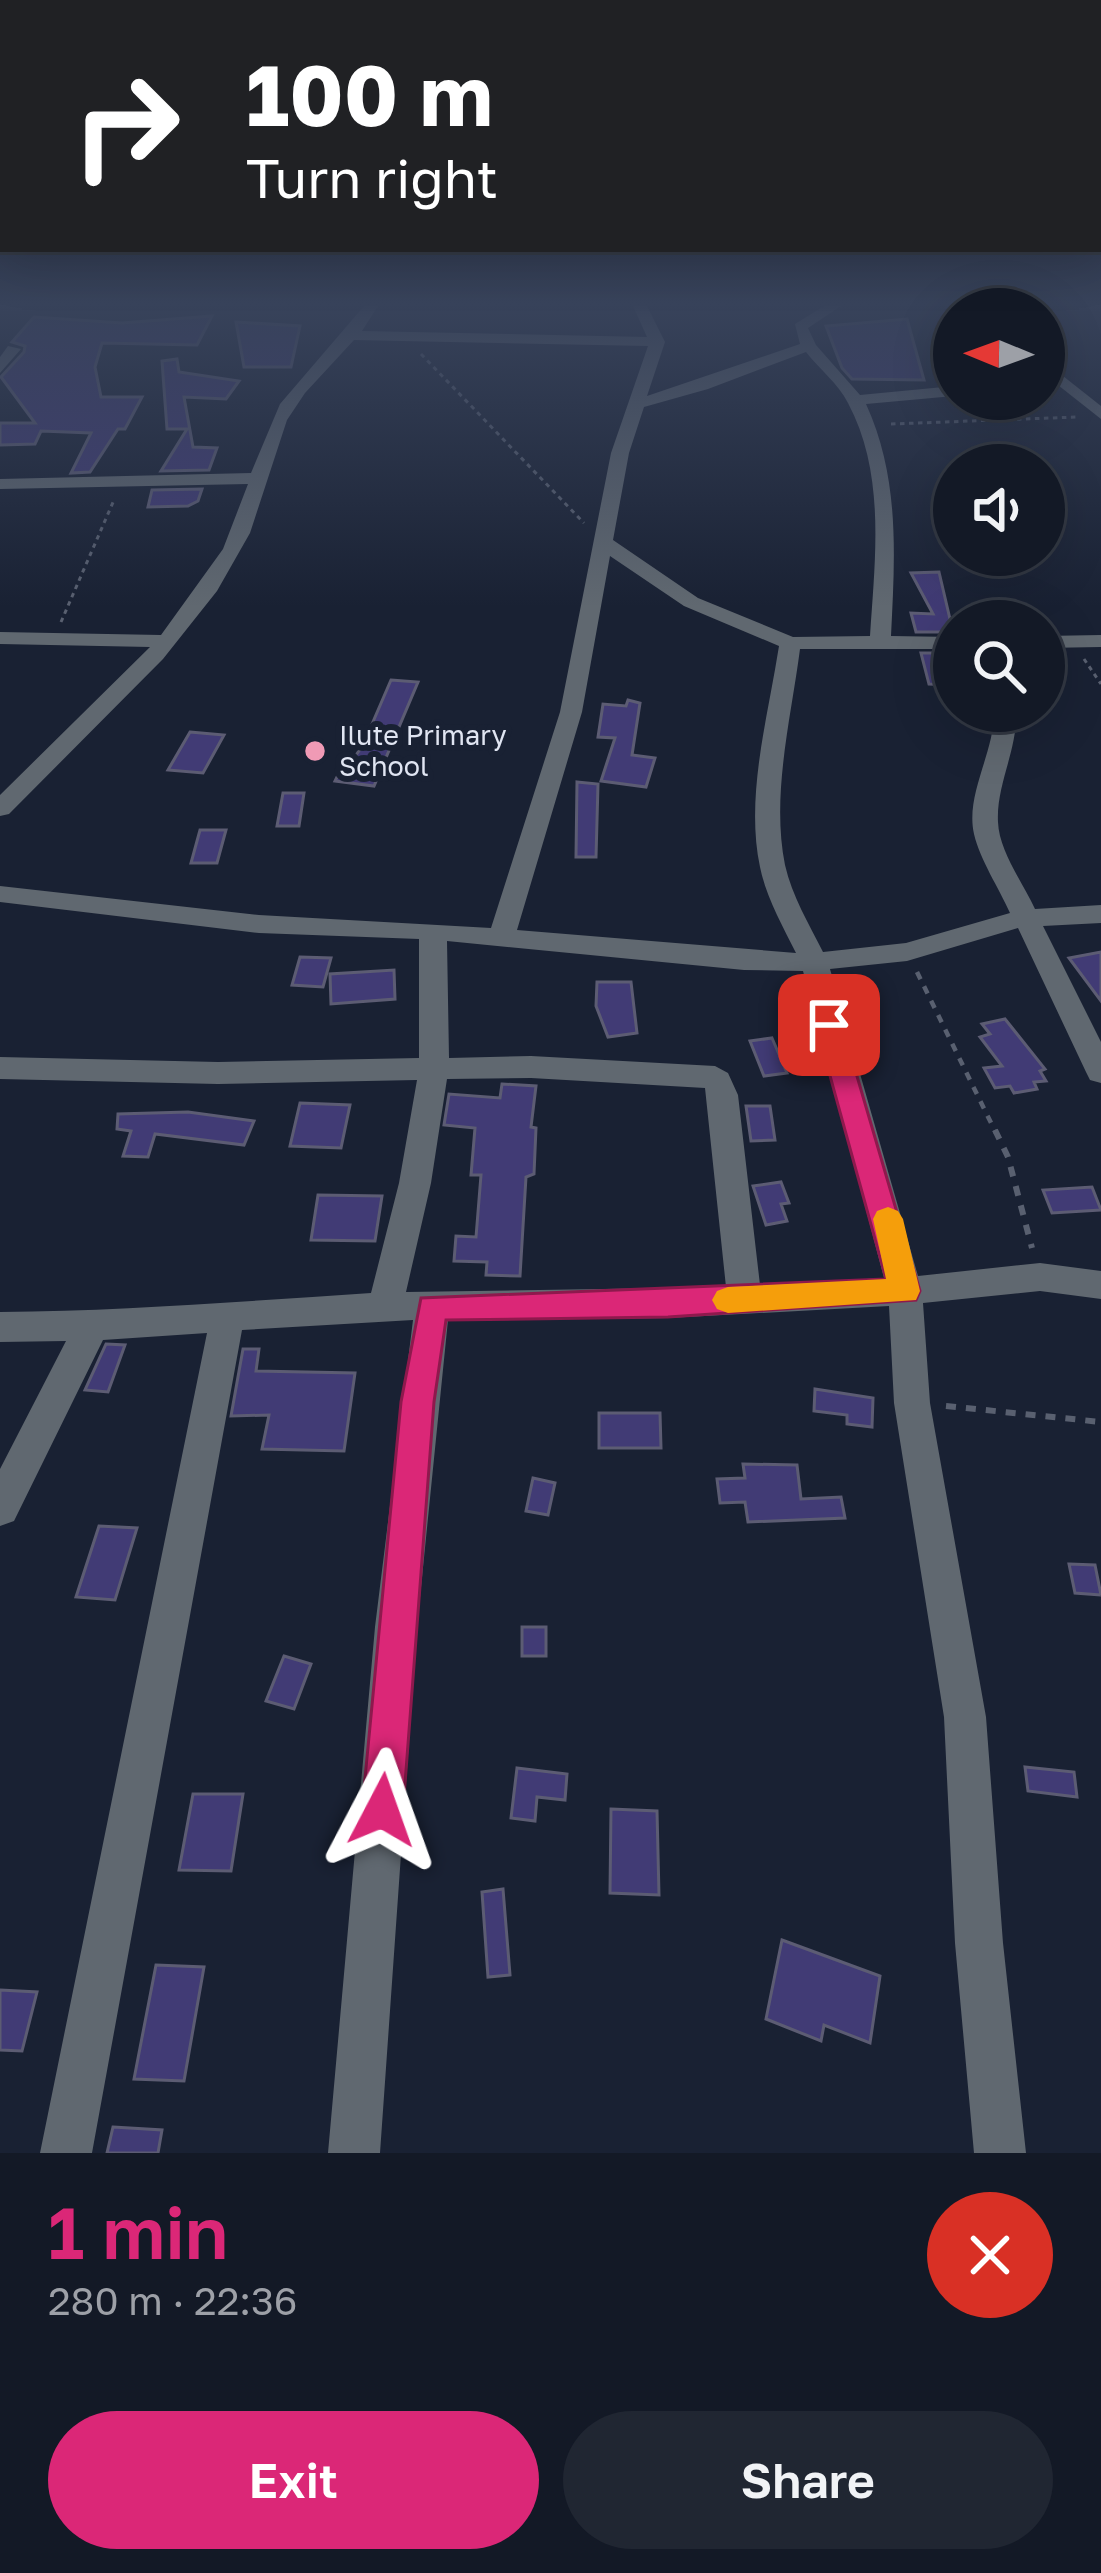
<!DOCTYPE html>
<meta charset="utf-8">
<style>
:root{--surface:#131926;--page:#202632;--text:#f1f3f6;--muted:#9da0a7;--line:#323843;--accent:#db2777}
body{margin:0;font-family:"Golos Text",sans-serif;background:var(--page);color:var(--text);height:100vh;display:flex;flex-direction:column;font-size:45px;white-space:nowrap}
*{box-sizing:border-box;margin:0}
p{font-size:39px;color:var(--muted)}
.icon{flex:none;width:66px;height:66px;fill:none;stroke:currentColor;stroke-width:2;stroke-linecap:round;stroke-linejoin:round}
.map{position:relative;height:2153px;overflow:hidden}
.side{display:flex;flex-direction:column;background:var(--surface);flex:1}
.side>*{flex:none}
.hud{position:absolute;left:0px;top:0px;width:1101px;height:252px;box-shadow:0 12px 48px #0002,0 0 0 3px var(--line);background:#202124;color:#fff;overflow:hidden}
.needle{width:78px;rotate:271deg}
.buttons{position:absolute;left:933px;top:288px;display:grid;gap:24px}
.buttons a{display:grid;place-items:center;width:132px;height:132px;border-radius:50%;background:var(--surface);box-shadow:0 12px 48px #0002,0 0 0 3px var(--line);font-size:60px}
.pin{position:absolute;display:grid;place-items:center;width:102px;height:102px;color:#fff;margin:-51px;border-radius:24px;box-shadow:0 6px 18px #0006}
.me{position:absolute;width:132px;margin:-66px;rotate:4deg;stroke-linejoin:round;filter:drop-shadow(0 0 9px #0008)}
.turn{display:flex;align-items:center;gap:42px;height:252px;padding:0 48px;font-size:54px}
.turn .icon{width:156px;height:156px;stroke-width:2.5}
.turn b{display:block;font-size:84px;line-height:102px}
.round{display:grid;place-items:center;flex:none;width:126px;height:126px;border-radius:63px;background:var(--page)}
.overview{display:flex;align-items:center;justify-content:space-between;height:204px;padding:0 48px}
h1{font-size:72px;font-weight:600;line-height:90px;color:var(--accent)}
.primary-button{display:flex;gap:24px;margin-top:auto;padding:24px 48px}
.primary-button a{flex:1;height:138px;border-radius:72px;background:var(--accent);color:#fff;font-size:48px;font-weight:600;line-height:138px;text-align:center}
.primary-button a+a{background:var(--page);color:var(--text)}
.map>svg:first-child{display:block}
.building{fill:#413b75;stroke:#5c5c73;stroke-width:3}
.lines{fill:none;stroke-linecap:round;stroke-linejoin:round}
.path-far2{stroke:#596070;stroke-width:3;stroke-dasharray:4.5 4.5;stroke-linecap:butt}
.path-far1{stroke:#596070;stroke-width:4.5;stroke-dasharray:8 8;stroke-linecap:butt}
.path{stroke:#596070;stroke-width:6;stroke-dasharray:10 10;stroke-linecap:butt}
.minor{fill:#606870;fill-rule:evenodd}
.route{fill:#db2777;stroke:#8e194d;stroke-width:3}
.slow{fill:#f59e0b}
.poi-dot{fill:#f09ab5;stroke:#192133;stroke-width:4.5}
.labels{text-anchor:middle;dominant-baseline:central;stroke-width:12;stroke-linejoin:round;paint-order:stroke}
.far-poi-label{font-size:27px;fill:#e0e5f2;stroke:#192133;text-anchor:start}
</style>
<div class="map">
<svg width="1101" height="2153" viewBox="0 0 1101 2153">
<rect width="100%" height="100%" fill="#192133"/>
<g class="building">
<polygon points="212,316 197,345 102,343 95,367 101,397 142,397 125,429 118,429 90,472 71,473 91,433 41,431 35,444 0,445 0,423 35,423 1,377 24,352 25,346 12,342 34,317 122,323"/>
<polygon points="907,319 924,380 852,379 842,368 826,326"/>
<polygon points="236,322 300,326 291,367 244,367"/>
<polygon points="177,359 179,372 239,381 226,399 184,397 193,447 217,448 209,470 161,471 187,429 167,429 162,361"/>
<polygon points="202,489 198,501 188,506 148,507 152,490"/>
<polygon points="939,572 953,632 916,632 911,613 933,614 911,573"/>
<polygon points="921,653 950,653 954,685 929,684"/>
<polygon points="391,680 418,682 374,786 335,781 347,757 354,758 363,745"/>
<polygon points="628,700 640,703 632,755 655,758 646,787 601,781 615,738 598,737 603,704 626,706"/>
<polygon points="190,732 224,735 203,773 168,770"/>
<polygon points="577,782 598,784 596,857 576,857"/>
<polygon points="283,793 304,793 299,826 277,826"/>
<polygon points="200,830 226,830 217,863 191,863"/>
<polygon points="1101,952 1101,1001 1069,958"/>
<polygon points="300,957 331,958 323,987 292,985"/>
<polygon points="394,970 395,999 331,1004 330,974"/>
<polygon points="597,982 631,982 637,1033 608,1037 596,1006"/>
<polygon points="1005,1019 1045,1069 1040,1071 1046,1081 1034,1082 1037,1089 1014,1093 1010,1086 995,1088 984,1068 1002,1066 980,1037 990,1034 982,1024"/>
<polygon points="772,1038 787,1073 764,1076 750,1041"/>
<polygon points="502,1084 536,1086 531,1127 536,1128 534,1174 526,1177 520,1276 486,1275 487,1262 454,1261 456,1236 476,1237 481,1175 471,1175 475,1128 444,1125 449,1094 500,1098"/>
<polygon points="300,1103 350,1105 341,1148 290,1146"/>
<polygon points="746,1106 770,1106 775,1140 751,1141"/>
<polygon points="188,1112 254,1121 244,1145 155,1134 148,1157 123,1156 131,1131 117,1129 118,1114"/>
<polygon points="781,1182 789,1203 781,1204 787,1221 766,1225 753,1186"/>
<polygon points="1092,1187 1101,1210 1052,1213 1043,1190"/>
<polygon points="318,1195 382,1196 375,1241 311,1240"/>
<polygon points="106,1344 125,1345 108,1392 85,1390"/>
<polygon points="243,1349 259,1349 256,1371 355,1373 344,1451 262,1449 269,1415 231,1416"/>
<polygon points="815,1389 873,1398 872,1427 847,1424 847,1415 814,1411"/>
<polygon points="599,1413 660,1413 661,1448 599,1448"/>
<polygon points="743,1464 797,1465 801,1499 841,1497 845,1518 748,1522 745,1502 720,1503 717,1479 745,1478"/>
<polygon points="533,1478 555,1483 548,1515 526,1511"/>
<polygon points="99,1526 137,1528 115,1600 76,1597"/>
<polygon points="1069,1564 1095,1565 1101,1595 1075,1593"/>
<rect x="522" y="1627" width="24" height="29"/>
<polygon points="284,1656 311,1664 294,1709 266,1701"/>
<polygon points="1025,1767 1074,1772 1077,1797 1028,1791"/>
<polygon points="517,1768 567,1774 565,1800 537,1797 535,1821 511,1818"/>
<polygon points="193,1794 243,1794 231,1871 179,1870"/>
<polygon points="611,1809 657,1811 659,1895 610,1893"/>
<polygon points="503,1889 510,1975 488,1977 482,1892"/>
<polygon points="782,1940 880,1976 870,2043 824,2025 821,2041 766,2019"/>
<polygon points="156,1965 204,1967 184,2081 134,2079"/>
<polygon points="0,1990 37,1992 22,2051 0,2050"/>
<polygon points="113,2127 162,2130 158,2153 107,2153"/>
</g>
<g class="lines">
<g class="path-far2">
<polyline points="421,354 584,523"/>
<polyline points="891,424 1077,417"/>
<polyline points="61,622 114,500"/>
<polyline points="1084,659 1101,684"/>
</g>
<polyline class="path-far1" points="917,972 996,1133"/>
<g class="path">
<polyline points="995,1130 1008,1157 1032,1248"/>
<polyline points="946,1406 1101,1422"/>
</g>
<g class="minor">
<path d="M364,306H378L362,331L647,337L633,306H647L665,342L647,396L800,344L795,324L824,306H841L808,328L816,345L860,395L954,386V396L866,404C900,478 895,556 891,636L954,637V649H800C791,719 771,795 785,865C792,896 809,924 823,952L906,943L1010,913C999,888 980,860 974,834C965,794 995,752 994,711H1016C1018,750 996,784 998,822C999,851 1023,883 1035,909L1101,905V923L1043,926L1101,1042V1083L1090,1080L1086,1072L1018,928L907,961L830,969L918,1276L1040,1263L1101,1271V1299L1040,1291L923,1303L930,1403L986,1717L1003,1943L1026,2153H974L955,1943L944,1717L894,1403L889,1306L668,1318L448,1320L417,1627L380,2153H328L375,1627L413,1320L242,1330L92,2153H40L207,1333L103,1340L14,1521L0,1526V1469L66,1341L0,1342V1312C125,1311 247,1301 371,1293L399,1183L417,1080L218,1084L0,1079V1057L218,1062L419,1058V939L259,933L0,902V886L259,915L491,928L560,712L611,453L648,346L354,340L305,393L287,420L250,533L217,591L163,659L9,814L0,816V795L150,647L0,644V632L161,635L223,549L248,484L0,489V479L251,473L280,404ZM806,352C819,369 838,383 848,403C886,474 875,559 870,636L793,637L698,598L613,540L629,453L644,407L708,389ZM610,556L684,606L779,646C768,717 745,796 760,867C766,897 782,925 796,953L517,930L582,712ZM447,941L744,970L803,971L884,1278L760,1285L738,1095L728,1073L715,1066L531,1056L449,1058ZM531,1078L705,1088L726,1287L406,1292L431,1183L447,1079Z"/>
<polygon points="957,306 974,306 976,309 959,309"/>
<polygon points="8,346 21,349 0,373 0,357"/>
<polygon points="1044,361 1101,406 1101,419 1044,374"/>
<polygon points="1101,635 1101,647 1044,648 1044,636"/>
</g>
</g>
<linearGradient id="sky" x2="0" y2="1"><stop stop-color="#0e121c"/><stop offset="0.5" stop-color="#38435b"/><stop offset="1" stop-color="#38435b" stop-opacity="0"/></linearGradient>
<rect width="1101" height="607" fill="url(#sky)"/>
<polygon class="route" points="829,1016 842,1025 920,1291 916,1300 668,1317 446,1320 434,1402 403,1810 397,1825 382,1831 368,1825 362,1810 401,1402 421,1298 886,1279 816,1025"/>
<polygon class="slow" points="888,1207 898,1211 903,1219 920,1291 916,1300 728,1313 717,1309 712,1300 717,1291 728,1287 886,1279 873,1219 877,1211"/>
<circle class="poi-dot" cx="315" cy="751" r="12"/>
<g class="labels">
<g class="far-poi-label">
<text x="339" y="735">Ilute Primary<tspan x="339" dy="31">School</tspan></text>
</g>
</g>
</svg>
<div class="buttons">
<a><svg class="needle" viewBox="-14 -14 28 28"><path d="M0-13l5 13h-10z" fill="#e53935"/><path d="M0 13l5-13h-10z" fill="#9da0a7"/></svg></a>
<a><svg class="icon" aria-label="sound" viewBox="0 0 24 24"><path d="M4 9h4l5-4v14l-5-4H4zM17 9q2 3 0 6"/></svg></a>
<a><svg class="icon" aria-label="search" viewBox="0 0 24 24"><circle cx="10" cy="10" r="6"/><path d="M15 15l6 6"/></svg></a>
</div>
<div class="pin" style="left:829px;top:1025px;background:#d93025"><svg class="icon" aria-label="arrive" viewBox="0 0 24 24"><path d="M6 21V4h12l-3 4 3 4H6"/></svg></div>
<svg class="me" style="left:382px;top:1810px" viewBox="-20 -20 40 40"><path d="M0-17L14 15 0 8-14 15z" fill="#db2777" stroke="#fff" stroke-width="4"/></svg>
<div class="hud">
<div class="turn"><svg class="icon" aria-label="right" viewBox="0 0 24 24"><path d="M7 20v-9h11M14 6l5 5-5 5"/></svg><div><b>100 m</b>Turn right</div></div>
</div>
</div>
<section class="side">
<div class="overview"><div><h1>1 min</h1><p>280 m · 22:36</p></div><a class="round" style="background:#d93025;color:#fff"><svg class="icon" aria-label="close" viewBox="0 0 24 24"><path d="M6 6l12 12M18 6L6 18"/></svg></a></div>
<div class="primary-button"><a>Exit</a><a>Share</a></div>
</section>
